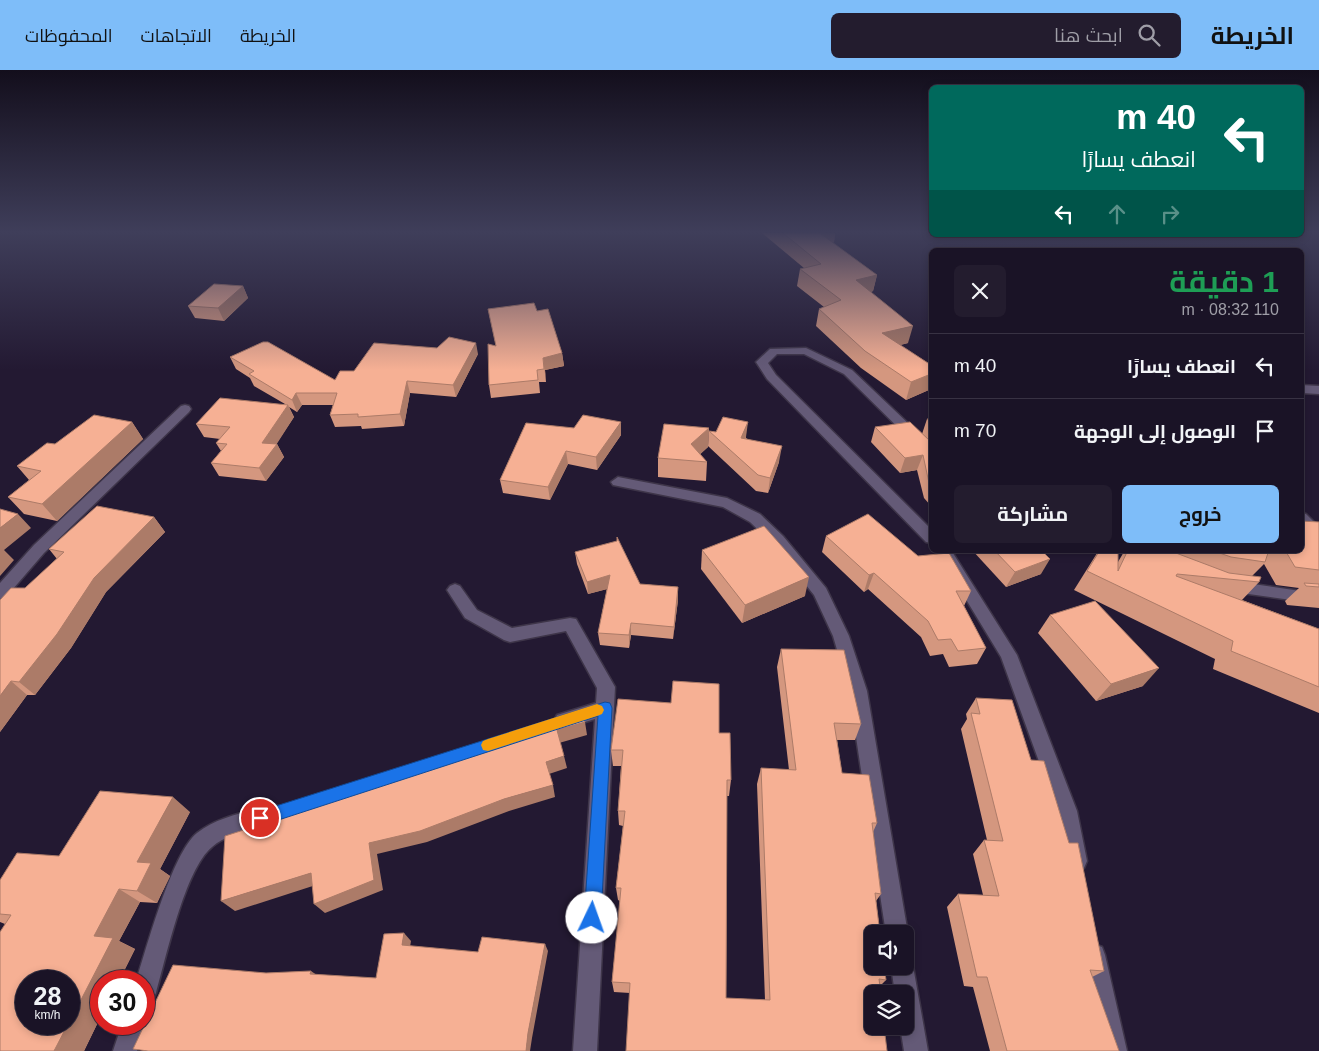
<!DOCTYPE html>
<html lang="ar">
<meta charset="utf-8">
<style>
:root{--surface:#1a1326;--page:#231c2e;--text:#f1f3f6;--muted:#9f9ea7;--line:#383243;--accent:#7ebdf9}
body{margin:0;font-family:Arial,Cairo,sans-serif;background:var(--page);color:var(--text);direction:rtl;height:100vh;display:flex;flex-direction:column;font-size:19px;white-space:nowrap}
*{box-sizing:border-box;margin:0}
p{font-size:16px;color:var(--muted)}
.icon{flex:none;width:28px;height:28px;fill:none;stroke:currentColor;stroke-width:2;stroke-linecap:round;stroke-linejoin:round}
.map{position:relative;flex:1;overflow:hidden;direction:ltr}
.drawer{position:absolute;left:929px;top:178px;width:375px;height:305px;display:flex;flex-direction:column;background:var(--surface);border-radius:8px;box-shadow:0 2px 8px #0003,0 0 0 1px var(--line);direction:rtl}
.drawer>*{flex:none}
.banner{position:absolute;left:929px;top:15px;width:375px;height:152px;border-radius:8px;box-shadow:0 2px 8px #0003,0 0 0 1px var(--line);direction:rtl;background:#00695c;color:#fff;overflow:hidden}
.controls{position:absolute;left:864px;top:855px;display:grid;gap:10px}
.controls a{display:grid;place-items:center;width:50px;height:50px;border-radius:8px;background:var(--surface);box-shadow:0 2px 8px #0003,0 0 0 1px var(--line);font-size:25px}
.speed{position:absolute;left:15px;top:900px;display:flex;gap:10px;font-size:25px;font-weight:700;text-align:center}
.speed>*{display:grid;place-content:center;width:65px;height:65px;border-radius:50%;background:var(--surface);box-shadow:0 2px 8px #0003,0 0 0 1px var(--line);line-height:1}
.speed small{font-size:12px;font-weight:400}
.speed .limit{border:8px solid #d22;background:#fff;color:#111}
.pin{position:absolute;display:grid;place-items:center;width:42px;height:42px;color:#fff;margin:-21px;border:2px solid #fff;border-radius:50%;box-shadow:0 1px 5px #0007}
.me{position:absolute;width:55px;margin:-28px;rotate:3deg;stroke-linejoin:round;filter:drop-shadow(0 0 4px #0008)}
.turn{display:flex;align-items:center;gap:18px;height:105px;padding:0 25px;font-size:22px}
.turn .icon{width:65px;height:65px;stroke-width:2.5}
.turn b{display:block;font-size:35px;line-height:42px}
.lanes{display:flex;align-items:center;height:48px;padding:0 25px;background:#0003;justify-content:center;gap:25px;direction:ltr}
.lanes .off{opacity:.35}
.round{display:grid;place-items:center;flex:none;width:52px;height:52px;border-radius:8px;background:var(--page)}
.summary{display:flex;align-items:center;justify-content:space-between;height:85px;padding:0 25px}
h1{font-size:30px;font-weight:700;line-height:38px;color:#1e9e55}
.primary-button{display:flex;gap:10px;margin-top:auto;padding:10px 25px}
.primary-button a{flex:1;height:58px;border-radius:8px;background:var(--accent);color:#111;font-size:20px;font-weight:700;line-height:58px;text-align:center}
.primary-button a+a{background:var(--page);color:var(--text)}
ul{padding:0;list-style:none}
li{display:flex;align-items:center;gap:15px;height:65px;padding:0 25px;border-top:1px solid var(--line)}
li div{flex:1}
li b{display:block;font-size:19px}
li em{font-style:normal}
header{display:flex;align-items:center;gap:30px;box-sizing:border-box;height:70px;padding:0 25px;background:var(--accent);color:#111}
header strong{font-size:24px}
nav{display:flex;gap:28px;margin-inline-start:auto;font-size:18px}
.search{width:350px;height:45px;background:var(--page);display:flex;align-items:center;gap:12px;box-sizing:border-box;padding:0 18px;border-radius:8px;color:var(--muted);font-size:19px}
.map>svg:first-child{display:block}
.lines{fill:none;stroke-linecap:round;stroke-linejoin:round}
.minor-casing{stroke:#3e3549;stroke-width:3}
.minor{fill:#645a77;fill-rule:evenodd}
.wall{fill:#d4977f}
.shaded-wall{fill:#ac7b68}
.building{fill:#f6b094;stroke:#ac7b68}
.route{fill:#1a73e8;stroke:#114b97}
.slow{fill:#f59e0b}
</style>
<header>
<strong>الخريطة</strong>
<div class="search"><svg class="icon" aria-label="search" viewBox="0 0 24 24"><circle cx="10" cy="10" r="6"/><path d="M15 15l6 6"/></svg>ابحث هنا</div>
<nav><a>الخريطة</a><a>الاتجاهات</a><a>المحفوظات</a></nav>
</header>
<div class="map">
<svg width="1319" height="981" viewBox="0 0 1319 981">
<rect width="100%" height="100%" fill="#231932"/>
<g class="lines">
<g class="minor-casing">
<g id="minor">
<polygon points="806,278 852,300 931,375 931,386 926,385 844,304 804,284 777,284 768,293 776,305 931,459 931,473 926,472 767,309 756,292 770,279"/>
<polygon points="1301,315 1319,316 1319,324 1301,323"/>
<polygon points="185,335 189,336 191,339 189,342 44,483 6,527 0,529 0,513 34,475 181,336"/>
<polygon points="618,407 727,428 760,444 783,466 826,518 849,566 867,621 908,864 905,871 905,864 886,864 849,621 833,566 814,525 773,474 750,452 723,437 613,415 611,412"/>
<polygon points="1301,443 1306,444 1319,457 1319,471 1314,470 1301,457"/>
<polygon points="936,480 951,480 1017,585 1077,741 1087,791 1084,798 1077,801 1070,798 1067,791 1057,741 1001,587"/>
<polygon points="1232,511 1314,523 1319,521 1319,534 1227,521 1224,517 1227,513"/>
<polygon points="455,514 460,516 477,540 512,558 570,548 576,549 615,617 597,981 573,981 595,649 563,659 557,657 554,651 557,645 596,633 597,618 566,561 510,572 504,570 465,548 447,520 450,516"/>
<path d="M273,734L280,737L283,744L280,751C258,760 230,761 212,777C185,799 166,888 156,923L152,931L144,934V911H136C147,877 172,783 197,763C218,746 249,742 273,734Z"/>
<polygon points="1094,874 1102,877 1105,885 1127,981 1103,981 1083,885 1086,877"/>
<polygon points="905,886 910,888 913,896 928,981 904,981 900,956 905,956 905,924 895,924 891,896 905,896"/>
<polygon points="144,949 146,954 137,981 113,981 122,954 144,954"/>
</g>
</g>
<use href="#minor" class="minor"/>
</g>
<g class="wall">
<polygon points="762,163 835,163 834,172 832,173 877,205 873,221 871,222 908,273 900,275 931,295 931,319 906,330 861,298 816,256 819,239 824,237 797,216 800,199 804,198"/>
<polygon points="243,216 248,228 224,251 195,248 188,236"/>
<polygon points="488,239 537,241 562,283 564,296 545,300 546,312 539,312 540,323 491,328 489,315 496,276"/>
<polygon points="478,284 456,327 410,323 404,356 362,359 361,356 335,357 330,345 333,335 302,335 297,342 289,337 294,347 276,374 277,374 284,387 266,411 219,406 211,393 221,381 216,373 220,369 204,367 196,354 285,334 254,316 250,308 236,299 230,287 335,310 354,301"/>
<polygon points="927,349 931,349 931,436 924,428 917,400 900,403 871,372 875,357 922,364"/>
<polygon points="132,352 143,369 57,451 24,444 8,427 29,410 17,396 55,374"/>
<polygon points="526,353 621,365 597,400 568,394 550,430 503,423 500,410"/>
<polygon points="709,358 708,377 700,384 707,392 706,411 658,407 658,388"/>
<polygon points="709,361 746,367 746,368 779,392 768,423 756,421 708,376"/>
<polygon points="154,447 165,462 106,522 71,578 35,625 27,625 0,662 25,518 57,489 49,479"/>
<polygon points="1319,452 1319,538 1287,535 1285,531 1299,518 1276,515 1264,494 1252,506 1259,512 1242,530 1319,559 1319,643 1213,599 1215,589 1074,520 1099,480 1118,480 1118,492 1125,480 1301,480"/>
<polygon points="826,466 918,486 971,521 964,536 986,578 977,594 949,597 943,584 930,586 921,567 868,519 864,522 822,482"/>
<polygon points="702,480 805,526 742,553 701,499"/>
<polygon points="972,480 1041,480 1041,504 1006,517"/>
<polygon points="575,482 640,514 678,517 678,530 673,569 631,565 629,578 600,575 598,563 607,519 588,524 577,494"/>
<polygon points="1050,545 1143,616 1096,631 1038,563"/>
<polygon points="781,579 861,654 855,670 837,670 842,703 877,753 873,762 881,824 876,831 886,910 880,916 872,956 630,923 614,922 612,912 620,831 618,830 616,818 623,756 619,755 618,741 621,696 613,696 611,680 719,663 731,710 729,726 727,726 726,928 765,930 757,714 761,698 789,700 777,597"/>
<polygon points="976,628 1031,690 1104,901 1092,907 1119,981 990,981 973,917 964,916 947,837 958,824 983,825 973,784 984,770 987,770 961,659 967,649 966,644"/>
<polygon points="190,742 160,799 170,806 157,833 140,832 119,871 135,879 119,911 101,911 101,946 84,981 5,854 0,852 0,810 59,786"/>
</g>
<g class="shaded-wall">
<polygon points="824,163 835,163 834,172 818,180 821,164"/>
<polygon points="877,205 873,221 853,227 856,210"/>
<polygon points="243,216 248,228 224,251 218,238"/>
<polygon points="913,256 908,273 878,281 882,263"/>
<polygon points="476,273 478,284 456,327 453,315"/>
<polygon points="562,283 564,296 545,300 546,312 543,288"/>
<polygon points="931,304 931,319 906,330 911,312"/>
<polygon points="407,311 410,323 404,356 400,344"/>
<polygon points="296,323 302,335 297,342 292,330"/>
<polygon points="288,335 294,347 271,383 277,374 284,387 266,411 259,398 262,373"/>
<polygon points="132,352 143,369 57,451 42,434"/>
<polygon points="621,352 621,365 597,400 596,387"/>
<polygon points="748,352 746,367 740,383 741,368"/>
<polygon points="709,358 708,377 693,391 691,374"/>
<polygon points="782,376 779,392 768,423 770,408"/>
<polygon points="566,381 568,394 550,430 548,417"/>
<polygon points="923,385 917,400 900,403 905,388"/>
<polygon points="18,444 31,458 4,480 14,490 0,506 0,458"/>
<polygon points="154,447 165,462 106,522 71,578 35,625 19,612 94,508"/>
<polygon points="1050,489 1041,504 1006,517 1015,502"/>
<polygon points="874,503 868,519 864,522 869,505"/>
<polygon points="610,505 611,518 588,524 587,512"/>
<polygon points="809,507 805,526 742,553 745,535"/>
<polygon points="678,517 678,530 673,569 674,557"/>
<polygon points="631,553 631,565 629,578 629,565"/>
<polygon points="1159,598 1143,616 1096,631 1111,614"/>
<polygon points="11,611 27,625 0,662 0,626"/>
<polygon points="585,652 587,665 559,673 557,660"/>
<polygon points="564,686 567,698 549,704 546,692"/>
<polygon points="553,715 555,727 509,741 427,772 377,784 383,820 325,843 314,834 369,773 504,729"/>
<polygon points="173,727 190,742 160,799 170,806 157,833 137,821 137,792"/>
<polygon points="311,803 322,813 235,841 221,831"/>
<polygon points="119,819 140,832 119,871 135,879 119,911 101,911 101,946 84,981 54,981 94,866"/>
<polygon points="404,863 411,871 409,883 402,875"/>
<polygon points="545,874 548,881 532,968 530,981 526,981 528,963"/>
<polygon points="311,901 321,908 310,904"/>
</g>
<g class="building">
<polygon points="783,163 824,163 821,164 877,205 856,210 913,256 882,263 931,295 931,304 911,312 865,281 819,239 841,230 800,199 821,194"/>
<polygon points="214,214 243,216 218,238 188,236"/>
<polygon points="534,233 537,241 548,239 562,283 543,288 544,299 537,300 538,310 489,315 488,274 496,276 488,239"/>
<polygon points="449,267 476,273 453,315 407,311 400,344 358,347 358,344 330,345 337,323 296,323 292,330 249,304 254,301 230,287 263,272 268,272 335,310 340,301 354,301 374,273 437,278"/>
<polygon points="220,328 288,335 262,373 277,374 259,398 211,393 227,374 216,373 230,357 196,354"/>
<polygon points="94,345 132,352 42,434 8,427 41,401 17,396 47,373 55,374"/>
<polygon points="583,345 621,352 596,387 566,381 548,417 500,410 526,353 574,358"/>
<polygon points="723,347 748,352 741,368 782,376 770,408 758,405 709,361 716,362"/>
<polygon points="927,349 931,349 931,353"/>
<polygon points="910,352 930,371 931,372 931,415 929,413 923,385 905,388 875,357"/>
<polygon points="664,354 709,358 691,374 707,392 658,388"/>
<polygon points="97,436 154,447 94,508 57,564 19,612 11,611 0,626 0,530 11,518 25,518 64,482 49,479"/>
<polygon points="0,439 18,444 0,458"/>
<polygon points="868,444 918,486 949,483 971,521 956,521 986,578 958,581 951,569 938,570 928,551 874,503 869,505 826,466"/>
<polygon points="1301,451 1319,452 1319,500 1295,497 1285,480 1301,480"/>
<polygon points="764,456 809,507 745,535 702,480"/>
<polygon points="617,467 640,514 678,517 674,557 631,553 629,565 598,563 610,505 587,512 575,482 617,471"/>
<polygon points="994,480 1041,480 1050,489 1015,502"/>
<polygon points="1100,480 1118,480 1118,501 1128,480 1168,480 1229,503 1261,507 1259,512 1177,504 1176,506 1319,559 1319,617 1231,581 1233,571 1087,501"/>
<polygon points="1211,480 1269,480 1265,492 1231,487"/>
<polygon points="1304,513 1319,514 1319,517 1306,516"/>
<polygon points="1095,531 1159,598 1111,614 1050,545"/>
<polygon points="781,579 844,580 861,654 834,653 842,703 869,705 877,753 872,753 881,824 875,823 880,864 872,864 872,896 884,896 886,910 879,909 881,924 872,924 872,956 884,956 887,981 626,981 630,913 612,912 621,818 616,818 625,741 618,741 623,680 611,680 618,629 671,633 673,611 719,614 719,663 730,663 731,710 727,710 726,928 770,930 761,698 796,700"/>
<polygon points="976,628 1012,630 1031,690 1044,691 1069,773 1078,773 1104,901 1090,900 1119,981 1007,981 987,907 977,907 958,824 999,826 984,770 1003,771 971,643 980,644"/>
<polygon points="582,642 585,652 557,660 564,686 546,692 553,715 504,729 420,761 369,773 374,810 314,834 311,803 221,831 225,766 253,757 253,747"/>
<polygon points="100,721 173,727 137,792 151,793 137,821 119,819 94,866 113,868 69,953 69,911 26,911 26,954 68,954 54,981 0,981 0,862 11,845 0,844 0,810 17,783 59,786"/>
<polygon points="404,863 402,875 478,882 482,867 545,874 528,963 526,981 148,981 133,979 173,895 266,903 311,901 310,904 376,908 384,864"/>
</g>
<linearGradient id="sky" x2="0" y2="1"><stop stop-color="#130e1c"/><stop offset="0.54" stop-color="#3f3e5a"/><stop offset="1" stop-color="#3f3e5a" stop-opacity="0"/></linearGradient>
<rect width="1319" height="300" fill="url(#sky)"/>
<polygon class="route" points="605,632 610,633 612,638 601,848 598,853 592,856 587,853 584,848 598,646 260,756 255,753 252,748 255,743 260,741"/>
<polygon class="slow" points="597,634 602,636 604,640 602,644 597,646 488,681 483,680 481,675 483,671 488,669"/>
</svg>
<div class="controls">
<a><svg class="icon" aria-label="sound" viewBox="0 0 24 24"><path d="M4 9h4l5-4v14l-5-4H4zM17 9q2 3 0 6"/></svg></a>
<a><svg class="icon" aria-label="layers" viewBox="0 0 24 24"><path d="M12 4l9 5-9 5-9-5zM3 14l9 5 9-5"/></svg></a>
</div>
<div class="speed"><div>28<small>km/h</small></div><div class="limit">30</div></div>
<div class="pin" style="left:260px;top:748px;background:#d93025"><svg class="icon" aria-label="arrive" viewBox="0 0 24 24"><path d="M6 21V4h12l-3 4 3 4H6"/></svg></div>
<svg class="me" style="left:592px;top:848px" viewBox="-20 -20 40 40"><circle r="19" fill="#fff"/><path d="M0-13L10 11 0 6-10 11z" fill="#1a73e8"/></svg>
<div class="banner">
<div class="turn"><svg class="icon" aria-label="left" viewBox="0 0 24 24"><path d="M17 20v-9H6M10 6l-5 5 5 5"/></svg><div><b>40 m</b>انعطف يسارًا</div></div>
<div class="lanes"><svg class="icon" aria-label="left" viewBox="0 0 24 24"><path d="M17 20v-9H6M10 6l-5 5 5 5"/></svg><svg class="icon off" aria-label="ahead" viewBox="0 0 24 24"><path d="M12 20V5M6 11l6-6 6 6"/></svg><svg class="icon off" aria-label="right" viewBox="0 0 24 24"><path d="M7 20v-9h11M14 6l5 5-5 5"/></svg></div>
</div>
<section class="drawer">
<div class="summary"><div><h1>1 دقيقة</h1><p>110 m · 08:32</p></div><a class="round"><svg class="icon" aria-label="close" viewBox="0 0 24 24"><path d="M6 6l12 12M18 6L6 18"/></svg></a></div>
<ul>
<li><svg class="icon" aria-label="left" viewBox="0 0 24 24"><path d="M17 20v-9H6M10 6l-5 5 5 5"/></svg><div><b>انعطف يسارًا</b></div><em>40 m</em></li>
<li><svg class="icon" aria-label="arrive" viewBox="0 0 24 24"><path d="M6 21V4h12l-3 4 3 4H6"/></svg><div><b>الوصول إلى الوجهة</b></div><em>70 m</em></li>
</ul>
<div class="primary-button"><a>خروج</a><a>مشاركة</a></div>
</section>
</div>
